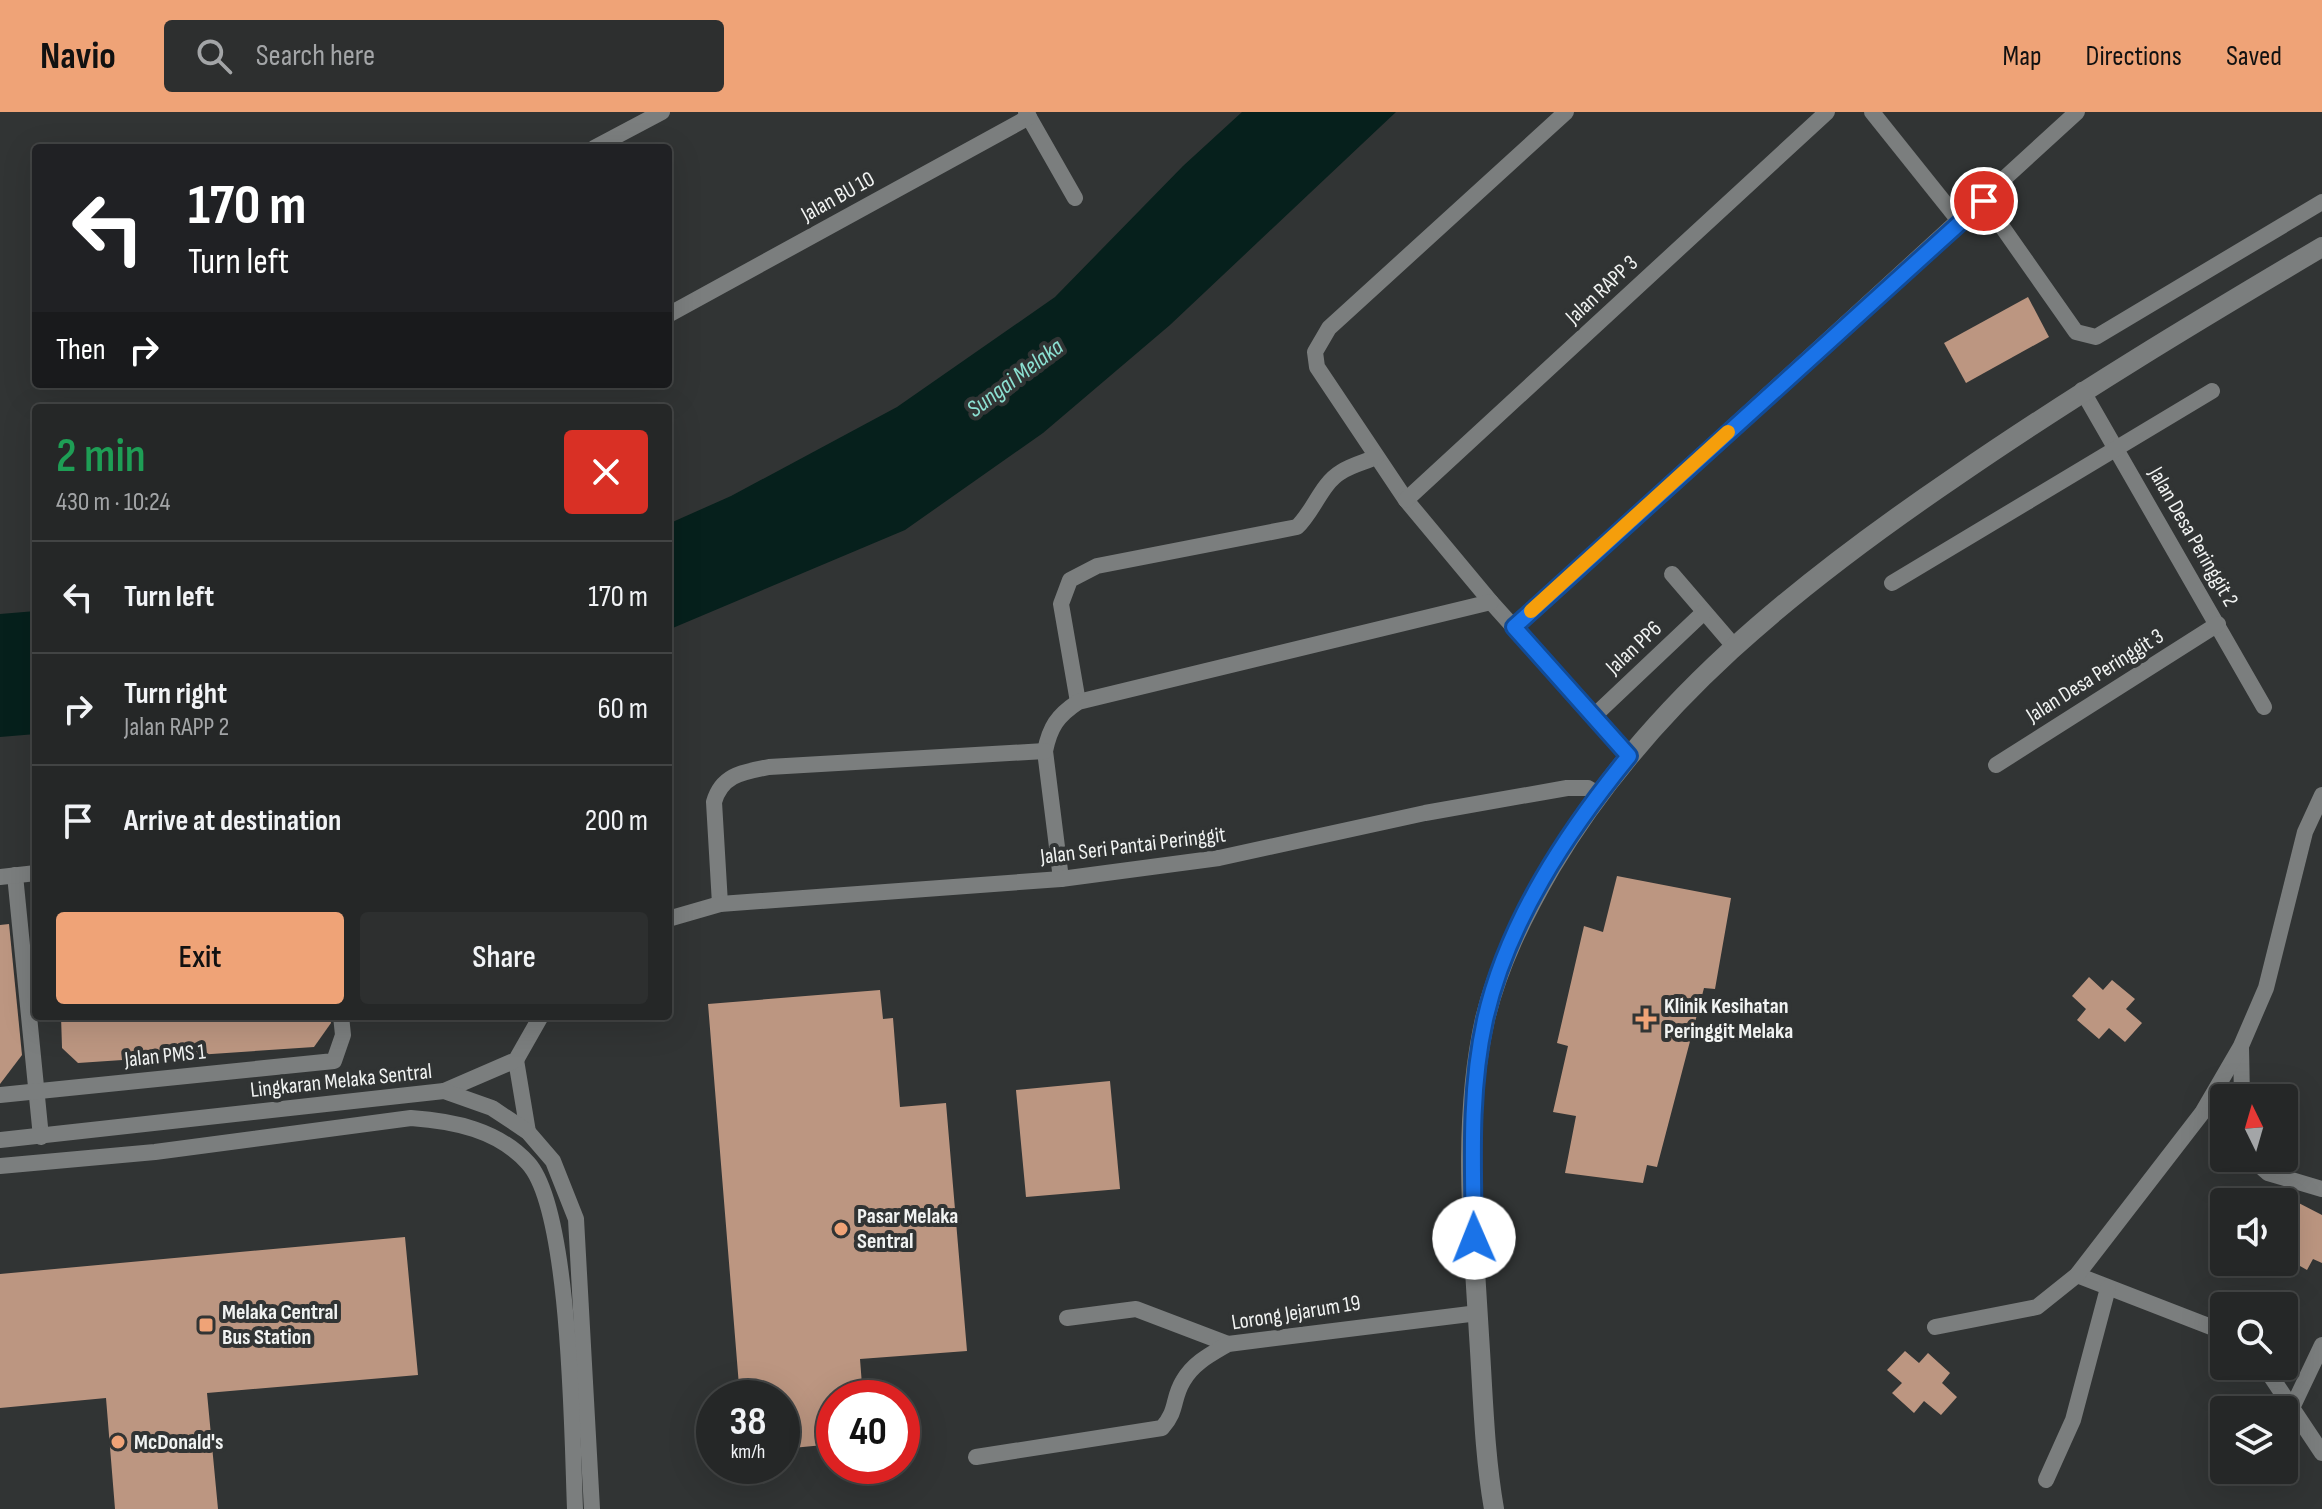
<!DOCTYPE html>
<meta charset="utf-8">
<style>
:root{--surface:#252727;--page:#2d2f2f;--text:#f1f3f6;--muted:#a3a5a7;--line:#424444;--accent:#efa377}
body{margin:0;font-family:"Sofia Sans Condensed",sans-serif;background:var(--page);color:var(--text);height:100vh;display:flex;flex-direction:column;font-size:30px;white-space:nowrap}
*{box-sizing:border-box;margin:0}
p{font-size:26px;color:var(--muted)}
.icon{flex:none;width:44px;height:44px;fill:none;stroke:currentColor;stroke-width:2;stroke-linecap:round;stroke-linejoin:round}
.map{position:relative;flex:1;overflow:hidden}
.side{position:absolute;left:32px;top:292px;width:640px;height:616px;display:flex;flex-direction:column;background:var(--surface);border-radius:8px;box-shadow:0 8px 32px #0002,0 0 0 2px var(--line)}
.side>*{flex:none}
.hud{position:absolute;left:32px;top:32px;width:640px;height:244px;border-radius:8px;box-shadow:0 8px 32px #0002,0 0 0 2px var(--line);background:#202124;color:#fff;overflow:hidden}
.needle{width:52px;rotate:355deg}
.buttons{position:absolute;left:2210px;top:972px;display:grid;gap:16px}
.buttons a{display:grid;place-items:center;width:88px;height:88px;border-radius:8px;background:var(--surface);box-shadow:0 8px 32px #0002,0 0 0 2px var(--line);font-size:40px}
.speed{position:absolute;left:696px;top:1268px;display:flex;gap:16px;font-size:40px;font-weight:700;text-align:center}
.speed>*{display:grid;place-content:center;width:104px;height:104px;border-radius:50%;background:var(--surface);box-shadow:0 8px 32px #0002,0 0 0 2px var(--line);line-height:1}
.speed small{font-size:20px;font-weight:400}
.speed .limit{border:12px solid #d22;background:#fff;color:#111}
.pin{position:absolute;display:grid;place-items:center;width:68px;height:68px;color:#fff;margin:-34px;border:4px solid #fff;border-radius:50%;box-shadow:0 2px 8px #0007}
.me{position:absolute;width:88px;margin:-44px;rotate:359deg;stroke-linejoin:round;filter:drop-shadow(0 0 6px #0008)}
.turn{display:flex;align-items:center;gap:28px;height:168px;padding:0 24px;font-size:36px}
.turn .icon{width:104px;height:104px;stroke-width:2.5}
.turn b{display:block;font-size:56px;line-height:68px}
.then{display:flex;align-items:center;height:76px;padding:0 24px;background:#0003;gap:16px;font-size:30px}
.round{display:grid;place-items:center;flex:none;width:84px;height:84px;border-radius:8px;background:var(--page)}
.head{display:flex;align-items:center;justify-content:space-between;height:136px;padding:0 24px}
h1{font-size:48px;font-weight:600;line-height:60px;color:#1e9e55}
.button{display:flex;gap:16px;margin-top:auto;padding:16px 24px}
.button a{flex:1;height:92px;border-radius:8px;background:var(--accent);color:#111;font-size:32px;font-weight:600;line-height:92px;text-align:center}
.button a+a{background:var(--page);color:var(--text)}
ul{padding:0;list-style:none}
li{display:flex;align-items:center;gap:24px;height:112px;padding:0 24px;border-top:2px solid var(--line)}
li div{flex:1}
li b{display:block;font-size:30px}
li em{font-style:normal}
header{display:flex;align-items:center;gap:48px;box-sizing:border-box;height:112px;padding:0 40px;background:var(--accent);color:#111}
header strong{font-size:38px}
nav{display:flex;gap:44px;margin-inline-start:auto;font-size:28px}
.search{width:560px;height:72px;background:var(--page);display:flex;align-items:center;gap:20px;box-sizing:border-box;padding:0 28px;border-radius:8px;color:var(--muted);font-size:30px}
.map>svg:first-child{display:block}
.water{fill:#06201c}
.building{fill:#bc9681}
.lines{fill:none;stroke-linecap:round;stroke-linejoin:round}
.minor{stroke:#7b7e7e;stroke-width:16}
.tertiary{stroke:#7b7e7e;stroke-width:20}
.route-casing{stroke:#114b97;stroke-width:20}
.route{stroke:#1a73e8;stroke-width:14}
.slow{stroke:#f59e0b;stroke-width:14}
.poi-dot{fill:#efa377;stroke:#313434;stroke-width:3}
.labels{text-anchor:middle;dominant-baseline:central;stroke-width:8;stroke-linejoin:round;paint-order:stroke}
.street-label{font-size:22px;fill:#f1f3f2;stroke:#313434}
.poi-label{font-size:22px;font-weight:bold;fill:#f1f3f2;stroke:#313434;text-anchor:start}
.water-label{font-size:24px;font-style:italic;fill:#8ce0d2;stroke:#313434}
</style>
<header>
<strong>Navio</strong>
<div class="search"><svg class="icon" aria-label="search" viewBox="0 0 24 24"><circle cx="10" cy="10" r="6"/><path d="M15 15l6 6"/></svg>Search here</div>
<nav><a>Map</a><a>Directions</a><a>Saved</a></nav>
</header>
<div class="map">
<svg width="2322" height="1397" viewBox="0 0 2322 1397">
<rect width="100%" height="100%" fill="#313434"/>
<g class="water">
<polygon points="1242,0 1396,0 1170,213 1043,321 905,418 668,518 668,412 731,384 897,295 1055,185 1183,54"/>
<polygon points="36,499 36,622 0,625 0,502"/>
</g>
<g class="building">
<polygon points="2028,185 2049,225 1966,271 1944,231"/>
<polygon points="1617,764 1731,786 1715,877 1704,876 1657,1055 1647,1053 1643,1071 1565,1061 1576,1004 1553,1000 1568,934 1557,931 1584,814 1603,820"/>
<polygon points="9,812 22,943 0,972 0,813"/>
<polygon points="2089,865 2103,878 2112,868 2135,887 2126,897 2142,911 2125,930 2109,916 2099,927 2077,908 2086,897 2072,884"/>
<polygon points="880,878 883,907 893,906 900,995 946,991 967,1239 860,1247 863,1286 834,1286 834,1332 782,1337 782,1286 740,1286 708,892"/>
<polygon points="61,904 330,904 331,911 314,935 78,951 62,936"/>
<polygon points="1110,969 1120,1077 1026,1085 1016,978"/>
<polygon points="2289,1086 2322,1103 2322,1151 2313,1147 2307,1158 2293,1150 2300,1138 2292,1134 2299,1121 2284,1114 2284,1095"/>
<polygon points="405,1125 418,1263 207,1281 218,1397 115,1397 106,1286 0,1296 0,1162"/>
<polygon points="1905,1239 1919,1251 1928,1241 1950,1261 1942,1271 1957,1285 1941,1303 1924,1289 1914,1301 1892,1281 1902,1271 1887,1258"/>
</g>
<g class="lines">
<g class="minor">
<polyline points="1026,0 1075,86"/>
<polyline points="1566,0 1329,216 1315,240 1317,255 1406,388 1491,490 1629,644"/>
<polyline points="1872,0 1960,110"/>
<polyline points="594,36 662,0"/>
<polyline points="1984,89 2076,220 2096,225 2322,90"/>
<polyline points="668,203 1029,5"/>
<polyline points="2082,278 2264,595"/>
<polyline points="1406,388 1827,0"/>
<polyline points="1672,462 1733,533"/>
<polyline points="1892,471 2212,279"/>
<polyline points="1514,515 2077,0"/>
<path d="M1078,590L1061,492L1070,468L1097,454L1297,415C1314,399 1321,372 1341,360C1351,353 1365,350 1376,345"/>
<polyline points="1594,604 1704,500"/>
<polyline points="1996,653 2218,512"/>
<polyline points="15,763 41,1025"/>
<polyline points="0,765 36,761"/>
<path d="M1061,767L1045,639C1050,615 1057,604 1078,590L1491,490"/>
<path d="M720,792L714,690C722,662 744,660 769,655L1045,639"/>
<polyline points="668,807 720,792 1061,767 1219,746 1425,701 1567,676 1588,676 1598,682"/>
<polyline points="2241,935 2242,986"/>
<polyline points="516,948 528,1020"/>
<polyline points="444,979 516,948 541,904"/>
<polyline points="0,983 334,949 343,923 341,904"/>
<polyline points="0,1028 444,979 492,996 528,1020 553,1049 576,1107 592,1397"/>
<polyline points="2251,1046 2268,1061 2322,1077"/>
<path d="M0,1054L155,1040L411,1006C454,1009 498,1018 528,1051C571,1098 572,1326 575,1397"/>
<polyline points="2077,1163 2224,1220"/>
<polyline points="1067,1206 1136,1197 1228,1232"/>
<polyline points="1935,1215 2037,1195 2077,1163 2202,1001 2241,934 2266,876 2305,720 2322,683"/>
<polyline points="2264,1254 2322,1341"/>
<polyline points="2291,1298 2322,1233"/>
<path d="M976,1345L1162,1316C1178,1298 1172,1287 1183,1269C1193,1251 1211,1242 1228,1232L1478,1201"/>
<polyline points="2046,1368 2073,1308 2108,1176"/>
</g>
<path class="tertiary" d="M1494,1397C1484,1340 1483,1281 1479,1223C1473,1120 1462,1009 1485,907C1498,853 1523,803 1551,755C1648,591 1799,471 1955,365C2074,283 2197,209 2322,135"/>
</g>
<g class="lines">
<g class="route-casing">
<path id="route" d="M1474,1126C1473,1053 1469,980 1485,908C1507,810 1567,720 1629,644L1514,515L1984,89"/>
</g>
<use href="#route" class="route"/>
<polyline class="slow" points="1531,499 1728,320"/>
</g>
<g class="poi-dot">
<path d="M1642 895h8v8h8v8h-8v8h-8v-8h-8v-8h8z"/>
<circle cx="841" cy="1117" r="8"/>
<rect x="198" y="1205" width="16" height="16" rx="4"/>
<circle cx="118" cy="1330" r="8"/>
</g>
<g class="labels">
<g class="street-label">
<text transform="translate(838 85) rotate(-29)">Jalan BU 10</text>
<text transform="translate(1602 178) rotate(-43)">Jalan RAPP 3</text>
<text transform="translate(2193 425) rotate(60)">Jalan Desa Peringgit 2</text>
<text transform="translate(1634 536) rotate(-43)">Jalan PP6</text>
<text transform="translate(2095 564) rotate(-32)">Jalan Desa Peringgit 3</text>
<text transform="translate(1133 734) rotate(-7)">Jalan Seri Pantai Peringgit</text>
<text transform="translate(165 944) rotate(-6)">Jalan PMS 1</text>
<text transform="translate(341 969) rotate(-6)">Lingkaran Melaka Sentral</text>
<text transform="translate(1296 1201) rotate(-9)">Lorong Jejarum 19</text>
</g>
<g class="poi-label">
<text x="1664" y="894">Klinik Kesihatan<tspan x="1664" dy="25">Peringgit Melaka</tspan></text>
<text x="857" y="1104">Pasar Melaka<tspan x="857" dy="25">Sentral</tspan></text>
<text x="222" y="1200">Melaka Central<tspan x="222" dy="25">Bus Station</tspan></text>
<text x="134" y="1330">McDonald's</text>
</g>
<g class="water-label">
<text transform="translate(1015 266) rotate(-37)">Sungai Melaka</text>
</g>
</g>
</svg>
<div class="buttons">
<a><svg class="needle" viewBox="-14 -14 28 28"><path d="M0-13l5 13h-10z" fill="#e53935"/><path d="M0 13l5-13h-10z" fill="#a3a5a7"/></svg></a>
<a><svg class="icon" aria-label="sound" viewBox="0 0 24 24"><path d="M4 9h4l5-4v14l-5-4H4zM17 9q2 3 0 6"/></svg></a>
<a><svg class="icon" aria-label="search" viewBox="0 0 24 24"><circle cx="10" cy="10" r="6"/><path d="M15 15l6 6"/></svg></a>
<a><svg class="icon" aria-label="layers" viewBox="0 0 24 24"><path d="M12 4l9 5-9 5-9-5zM3 14l9 5 9-5"/></svg></a>
</div>
<div class="speed"><div>38<small>km/h</small></div><div class="limit">40</div></div>
<div class="pin" style="left:1984px;top:89px;background:#d93025"><svg class="icon" aria-label="arrive" viewBox="0 0 24 24"><path d="M6 21V4h12l-3 4 3 4H6"/></svg></div>
<svg class="me" style="left:1474px;top:1126px" viewBox="-20 -20 40 40"><circle r="19" fill="#fff"/><path d="M0-13L10 11 0 6-10 11z" fill="#1a73e8"/></svg>
<div class="hud">
<div class="turn"><svg class="icon" aria-label="left" viewBox="0 0 24 24"><path d="M17 20v-9H6M10 6l-5 5 5 5"/></svg><div><b>170 m</b>Turn left</div></div>
<div class="then">Then<svg class="icon" aria-label="right" viewBox="0 0 24 24"><path d="M7 20v-9h11M14 6l5 5-5 5"/></svg></div>
</div>
<section class="side">
<div class="head"><div><h1>2 min</h1><p>430 m · 10:24</p></div><a class="round" style="background:#d93025;color:#fff"><svg class="icon" aria-label="close" viewBox="0 0 24 24"><path d="M6 6l12 12M18 6L6 18"/></svg></a></div>
<ul>
<li><svg class="icon" aria-label="left" viewBox="0 0 24 24"><path d="M17 20v-9H6M10 6l-5 5 5 5"/></svg><div><b>Turn left</b></div><em>170 m</em></li>
<li><svg class="icon" aria-label="right" viewBox="0 0 24 24"><path d="M7 20v-9h11M14 6l5 5-5 5"/></svg><div><b>Turn right</b><p>Jalan RAPP 2</p></div><em>60 m</em></li>
<li><svg class="icon" aria-label="arrive" viewBox="0 0 24 24"><path d="M6 21V4h12l-3 4 3 4H6"/></svg><div><b>Arrive at destination</b></div><em>200 m</em></li>
</ul>
<div class="button"><a>Exit</a><a>Share</a></div>
</section>
</div>
